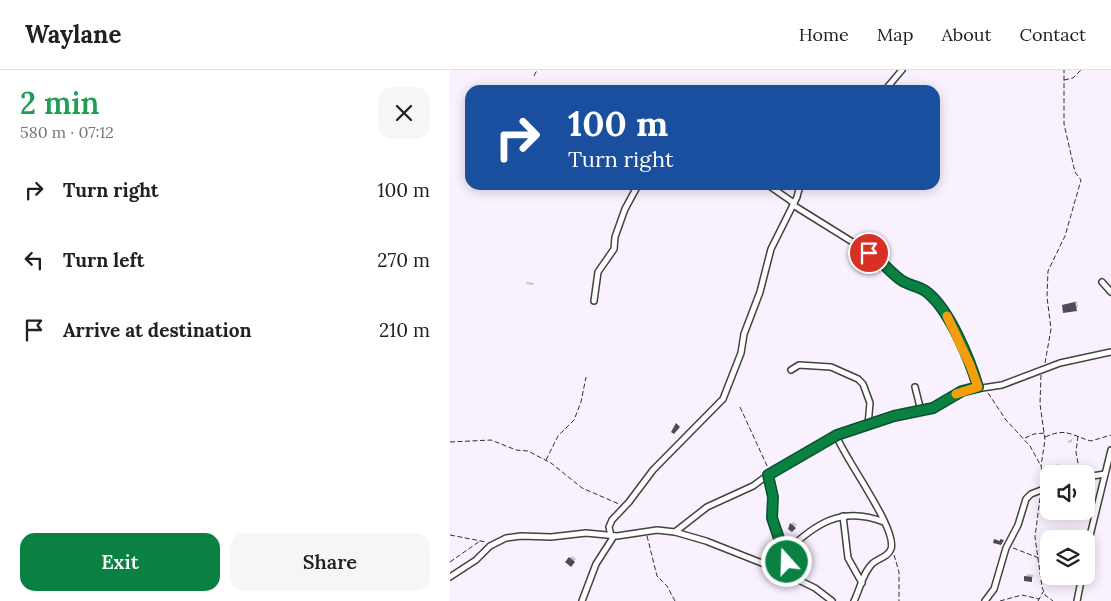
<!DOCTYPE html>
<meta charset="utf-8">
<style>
:root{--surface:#fff;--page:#f6f6f6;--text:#202124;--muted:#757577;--line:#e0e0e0;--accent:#0b8043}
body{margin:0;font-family:Lora,serif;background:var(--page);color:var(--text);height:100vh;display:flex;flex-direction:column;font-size:19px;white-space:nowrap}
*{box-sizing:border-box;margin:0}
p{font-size:16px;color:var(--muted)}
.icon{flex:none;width:28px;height:28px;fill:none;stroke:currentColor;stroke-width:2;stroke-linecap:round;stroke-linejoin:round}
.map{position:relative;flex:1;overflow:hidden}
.details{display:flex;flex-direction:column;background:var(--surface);width:450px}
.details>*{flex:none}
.hud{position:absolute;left:15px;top:15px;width:475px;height:105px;border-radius:15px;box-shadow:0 2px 12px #0003;background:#1a4fa0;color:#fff;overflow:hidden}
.buttons{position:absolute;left:590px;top:395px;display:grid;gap:10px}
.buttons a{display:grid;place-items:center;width:55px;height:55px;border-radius:10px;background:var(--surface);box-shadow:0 2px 12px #0003;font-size:25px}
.pin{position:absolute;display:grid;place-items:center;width:42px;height:42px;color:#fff;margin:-21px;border:2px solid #fff;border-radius:50%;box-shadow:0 1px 5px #0007}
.me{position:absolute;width:55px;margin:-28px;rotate:340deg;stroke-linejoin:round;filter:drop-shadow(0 0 4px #0008)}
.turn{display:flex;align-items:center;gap:18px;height:105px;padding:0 20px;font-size:22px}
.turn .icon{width:65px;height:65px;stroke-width:2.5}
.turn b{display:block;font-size:35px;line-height:42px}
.round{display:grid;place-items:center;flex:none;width:52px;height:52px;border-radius:15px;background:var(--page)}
.head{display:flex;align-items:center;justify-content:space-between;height:85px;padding:0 20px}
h1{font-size:30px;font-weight:600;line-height:38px;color:#1e9e55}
.cta{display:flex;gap:10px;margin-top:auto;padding:10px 20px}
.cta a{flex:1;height:58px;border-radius:15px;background:var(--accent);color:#fff;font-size:20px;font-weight:600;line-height:58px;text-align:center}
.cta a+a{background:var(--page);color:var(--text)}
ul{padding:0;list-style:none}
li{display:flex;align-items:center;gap:15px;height:70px;padding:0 20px}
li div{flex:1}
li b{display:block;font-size:19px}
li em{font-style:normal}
header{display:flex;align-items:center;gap:30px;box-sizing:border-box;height:70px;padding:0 25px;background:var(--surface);border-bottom:1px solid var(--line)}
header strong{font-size:24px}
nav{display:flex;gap:28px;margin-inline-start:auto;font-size:18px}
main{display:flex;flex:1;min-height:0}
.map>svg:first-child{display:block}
.shadow{fill:#0003}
.building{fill:#4d4a59}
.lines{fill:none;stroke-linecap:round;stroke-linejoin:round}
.street-casing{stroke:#424242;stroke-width:8}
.path{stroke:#313131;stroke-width:1;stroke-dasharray:5 2.5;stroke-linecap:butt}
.street{stroke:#fff;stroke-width:5}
.route-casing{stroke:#07532c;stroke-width:12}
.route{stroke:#0b8043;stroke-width:9}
.slow{stroke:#f59e0b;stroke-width:9}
</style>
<header>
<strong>Waylane</strong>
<nav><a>Home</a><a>Map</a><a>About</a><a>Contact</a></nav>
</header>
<main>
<section class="details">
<div class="head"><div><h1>2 min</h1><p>580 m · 07:12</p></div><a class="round"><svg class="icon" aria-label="close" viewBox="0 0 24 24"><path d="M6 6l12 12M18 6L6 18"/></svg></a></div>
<ul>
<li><svg class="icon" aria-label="right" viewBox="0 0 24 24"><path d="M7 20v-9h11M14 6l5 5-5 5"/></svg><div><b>Turn right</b></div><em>100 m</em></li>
<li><svg class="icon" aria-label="left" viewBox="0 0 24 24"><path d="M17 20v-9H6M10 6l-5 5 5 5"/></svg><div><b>Turn left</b></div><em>270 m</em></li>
<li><svg class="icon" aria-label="arrive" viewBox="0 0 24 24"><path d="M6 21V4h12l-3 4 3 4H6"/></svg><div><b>Arrive at destination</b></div><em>210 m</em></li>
</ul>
<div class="cta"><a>Exit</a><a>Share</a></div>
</section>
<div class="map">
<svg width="661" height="531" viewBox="0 0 661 531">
<rect width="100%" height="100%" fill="#faf1ff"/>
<g class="shadow">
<polygon points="77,212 84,213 83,215 76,214"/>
<polygon points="627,231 628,237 626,239 613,235"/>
<polygon points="622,369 622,372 618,373 618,371"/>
<polygon points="607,394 611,396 607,404 605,396"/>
<polygon points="343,452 347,455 340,459 339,456"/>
<polygon points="122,486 126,489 121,495 117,492"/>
<polygon points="578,504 584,505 581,510 576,506"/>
</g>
<g class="building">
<polygon points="625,232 627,241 613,243 612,235"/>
<polygon points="226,353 230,357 224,364 221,362"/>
<polygon points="604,395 610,399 608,404 599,404"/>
<polygon points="340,453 346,458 342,462 338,459"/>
<polygon points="544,469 550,471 550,469 554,470 551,475 543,473"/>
<polygon points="119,487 125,492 121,497 115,492"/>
<polygon points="574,506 582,507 582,512 574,511"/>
</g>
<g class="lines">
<g class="street-casing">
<g id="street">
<polyline points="435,20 452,0"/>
<polyline points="318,115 344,133"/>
<polyline points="343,135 425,186 453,212 478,222 496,244 520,295 528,317"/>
<polyline points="652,212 661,222"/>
<polyline points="144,231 148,202 164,179 165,167 175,139 188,115"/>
<polyline points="341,300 349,295 381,297 408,309 413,314 420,333 418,355"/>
<polyline points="465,317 471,341"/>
<path d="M386,365C394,388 448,459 441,479C438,487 429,488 423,493C413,502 410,519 404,531"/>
<polyline points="318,405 323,427 322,448 336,488 339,506"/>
<polyline points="636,407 655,404"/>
<polyline points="393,446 398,488 412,513"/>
<polyline points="225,462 257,437 303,416 322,402 387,365 443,346 483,338 512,321 552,315 610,293 661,282"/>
<polyline points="161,466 159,457 162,450 179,432 203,400 273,329 291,283 294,264 310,222 321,179 347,127 350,115"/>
<polyline points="636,482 661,380"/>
<path d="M334,484C364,454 392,435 434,452"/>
<polyline points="0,507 26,490 40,476 56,468 71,466 101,467 136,463 167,466 207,460 225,462 256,471 322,497 365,518 382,531"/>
<polyline points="132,531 146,494 164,466"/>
<polyline points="535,531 544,519 556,478 568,455 576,429 581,424 599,417"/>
<polyline points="627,531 632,506"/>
</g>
</g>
<g class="path">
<polyline points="84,6 87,0"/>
<polyline points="614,10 623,8 631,0"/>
<polyline points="595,293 601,259 597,227 598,201 615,166 631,110 625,102 614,54 614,0"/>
<polyline points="591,305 590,334 595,370 591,396"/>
<polyline points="538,323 556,350 580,376 591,396 596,413"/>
<polyline points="290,337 318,398"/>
<polyline points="628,366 626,382 630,404"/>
<path d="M595,367C617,357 622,366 641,371L661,365"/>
<polyline points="575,368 584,364 595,363"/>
<polyline points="0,372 41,370 66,380 78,381 101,393 132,418 169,434"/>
<polyline points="96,390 108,366 124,350 131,332 136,307"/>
<polyline points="590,428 585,467 592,517 595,525 603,531"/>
<polyline points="0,465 36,472"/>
<polyline points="197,466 207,506 217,516 225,531"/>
<polyline points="563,478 589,488"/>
<polyline points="444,485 449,502 449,531"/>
<polyline points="0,492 30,471"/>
<polyline points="592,501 599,502"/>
<polyline points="610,506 625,509"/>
<polyline points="550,531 572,525 589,529"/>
<polyline points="588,531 593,522"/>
</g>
<use href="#street" class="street"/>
</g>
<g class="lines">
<g class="route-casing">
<path id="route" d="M337,492L322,448L323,427L318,405L387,365L444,346L483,338L512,321L528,317C520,290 500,241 478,223C471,216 459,216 451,210C439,202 432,190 419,183"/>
</g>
<use href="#route" class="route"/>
<polyline class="slow" points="497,246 520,295 528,317 506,324"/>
</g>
</svg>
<div class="buttons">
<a><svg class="icon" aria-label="sound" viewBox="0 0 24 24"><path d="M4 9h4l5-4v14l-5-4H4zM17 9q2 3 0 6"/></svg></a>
<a><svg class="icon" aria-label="layers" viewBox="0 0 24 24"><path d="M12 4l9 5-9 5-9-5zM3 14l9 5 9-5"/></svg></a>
</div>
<div class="pin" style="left:419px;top:183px;background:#d93025"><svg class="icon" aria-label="arrive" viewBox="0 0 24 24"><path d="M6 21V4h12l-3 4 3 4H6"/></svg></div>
<svg class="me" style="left:337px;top:492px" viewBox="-20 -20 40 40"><circle r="17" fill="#0b8043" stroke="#fff" stroke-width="3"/><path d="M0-11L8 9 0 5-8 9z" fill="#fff"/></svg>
<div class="hud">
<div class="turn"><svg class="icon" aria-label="right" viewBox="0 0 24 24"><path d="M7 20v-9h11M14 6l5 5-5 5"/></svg><div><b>100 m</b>Turn right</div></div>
</div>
</div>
</main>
